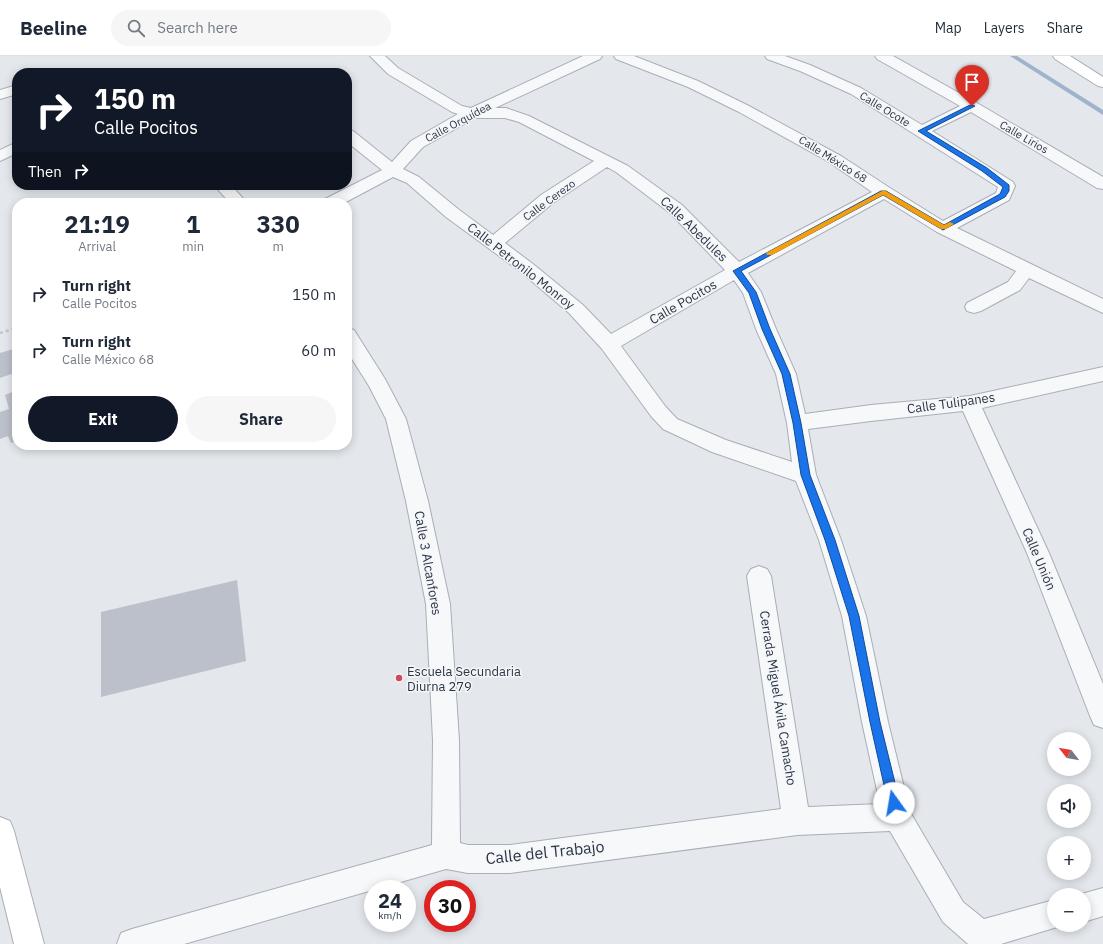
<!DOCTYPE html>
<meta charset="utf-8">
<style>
:root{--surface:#fff;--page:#f6f6f7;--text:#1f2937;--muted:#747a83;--line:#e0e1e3;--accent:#111827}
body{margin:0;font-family:"IBM Plex Sans",sans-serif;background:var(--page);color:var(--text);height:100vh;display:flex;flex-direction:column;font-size:15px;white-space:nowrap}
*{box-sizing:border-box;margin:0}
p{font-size:13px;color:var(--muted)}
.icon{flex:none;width:22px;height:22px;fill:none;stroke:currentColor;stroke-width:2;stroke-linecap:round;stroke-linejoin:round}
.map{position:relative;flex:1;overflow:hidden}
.details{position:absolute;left:12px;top:142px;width:340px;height:252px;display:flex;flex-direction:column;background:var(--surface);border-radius:16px;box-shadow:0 2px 10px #0003}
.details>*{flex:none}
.hud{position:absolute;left:12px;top:12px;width:340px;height:122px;border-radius:16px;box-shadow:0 2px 10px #0003;background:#111827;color:#fff;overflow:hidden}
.needle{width:26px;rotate:301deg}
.fabs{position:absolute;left:1047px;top:676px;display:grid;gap:8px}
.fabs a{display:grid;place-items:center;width:44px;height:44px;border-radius:50%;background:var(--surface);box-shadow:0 2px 10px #0003;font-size:20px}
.speed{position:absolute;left:364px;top:824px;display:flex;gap:8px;font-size:20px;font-weight:700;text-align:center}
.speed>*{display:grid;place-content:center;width:52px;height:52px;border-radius:50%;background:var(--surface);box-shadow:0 2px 10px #0003;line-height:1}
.speed small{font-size:10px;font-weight:400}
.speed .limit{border:6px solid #d22;background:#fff;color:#111}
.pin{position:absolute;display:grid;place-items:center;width:34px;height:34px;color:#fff;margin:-41px -17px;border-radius:50% 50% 50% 0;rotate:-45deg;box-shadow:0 0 4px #0007}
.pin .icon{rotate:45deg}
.me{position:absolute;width:44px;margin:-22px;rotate:347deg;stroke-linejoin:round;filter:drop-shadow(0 0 3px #0008)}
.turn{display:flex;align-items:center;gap:14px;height:84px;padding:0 16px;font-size:18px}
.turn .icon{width:52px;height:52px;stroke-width:2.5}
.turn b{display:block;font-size:28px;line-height:34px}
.then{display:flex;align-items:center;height:38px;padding:0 16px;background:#0003;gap:8px;font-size:15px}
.eta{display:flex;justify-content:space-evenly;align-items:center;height:68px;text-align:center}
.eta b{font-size:24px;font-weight:700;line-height:28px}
.primary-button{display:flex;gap:8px;margin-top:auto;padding:8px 16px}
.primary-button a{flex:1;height:46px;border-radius:24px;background:var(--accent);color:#fff;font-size:16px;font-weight:700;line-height:46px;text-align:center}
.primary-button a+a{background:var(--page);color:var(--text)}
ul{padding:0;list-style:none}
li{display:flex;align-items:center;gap:12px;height:56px;padding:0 16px}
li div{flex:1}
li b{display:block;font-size:15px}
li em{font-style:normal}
header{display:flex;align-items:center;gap:24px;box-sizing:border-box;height:56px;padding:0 20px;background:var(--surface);border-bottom:1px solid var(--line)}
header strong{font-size:19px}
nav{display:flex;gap:22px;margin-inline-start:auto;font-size:14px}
.search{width:280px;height:36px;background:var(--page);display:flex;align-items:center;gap:10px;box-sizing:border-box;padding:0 14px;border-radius:22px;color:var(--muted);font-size:15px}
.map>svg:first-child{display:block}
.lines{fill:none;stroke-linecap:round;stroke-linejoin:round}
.stream{fill:#9fb4cc;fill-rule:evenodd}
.building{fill:#bbc0ca}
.street-casing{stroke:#a9aeb7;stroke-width:2}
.secondary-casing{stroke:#a9aeb7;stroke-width:2}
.path{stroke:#c2c5cb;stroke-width:2.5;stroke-dasharray:3 3;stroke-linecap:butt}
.street{fill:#f7f8fa;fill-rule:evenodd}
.secondary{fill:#fff;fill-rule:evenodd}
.route{fill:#1a73e8;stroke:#114b97}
.slow{fill:#f59e0b}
.poi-dot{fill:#d1495b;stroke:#f4f6f9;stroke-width:1.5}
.labels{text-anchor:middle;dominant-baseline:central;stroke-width:3;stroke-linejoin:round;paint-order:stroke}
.far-street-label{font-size:11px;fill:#2b3445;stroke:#f4f6f9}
.street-label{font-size:13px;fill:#2b3445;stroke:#f4f6f9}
.poi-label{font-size:13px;fill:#2b3445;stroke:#f4f6f9;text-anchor:start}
.near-street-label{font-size:16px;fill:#2b3445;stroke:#f4f6f9}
</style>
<header>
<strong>Beeline</strong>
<div class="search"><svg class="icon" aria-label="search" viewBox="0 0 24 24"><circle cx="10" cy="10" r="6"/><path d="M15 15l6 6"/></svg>Search here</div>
<nav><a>Map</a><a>Layers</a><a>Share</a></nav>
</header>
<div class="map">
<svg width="1103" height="888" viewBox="0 0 1103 888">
<rect width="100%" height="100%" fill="#e4e7ec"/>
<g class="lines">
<polygon class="stream" points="1010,0 1017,0 1103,54 1103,59"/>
</g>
<g class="building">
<polygon points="17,292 17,316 0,322 0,297"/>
<polygon points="17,334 17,385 11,387 8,380 0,383 0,356 9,353 5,339"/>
<polygon points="237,524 246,605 101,641 101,556"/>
</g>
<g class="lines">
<g class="street-casing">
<g id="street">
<path d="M370,0H385L398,12L462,50L471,52L583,0H602L600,3L495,52H506L529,60L628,110L682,149L739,206L872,136L829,106L739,56L688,31L616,3L614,0H634L698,25L749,50L841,100L890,132L943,165L996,137L998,131L851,38L800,15L767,3L765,0H785L810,9L861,32L922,69L960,50L877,3L875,0H893L977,47L1103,121V133L1097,132L971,56L932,75L1013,126L1015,130L1009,144L957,172L1103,243V257L1029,222L1020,234L981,255L974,257L967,255L965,251L967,247L1008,226L1016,215L937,176L884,143L748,217L761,236L776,273L796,318L805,358L871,349L970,340L1103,311V325L982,352L1049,497L1103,628V672L1094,669L1090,660L1027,497L963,355L871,365L808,373L816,419L841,484L866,560L888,666L910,756L963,846L984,863L1054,844V869H1064L1001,888H968L943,866L890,775L797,779L510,817H468L446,813L184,888H117L121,877L132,873L432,789L433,684L426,548L406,445L386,363L369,330L347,295V272L354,274L385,323L406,363L428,445L450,548L459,684L460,787L468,789H510L781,753L747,520L751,513L759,510L767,513L771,520L808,751L880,748L862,666L842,560L819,484L796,425L712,396L663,373L651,360L602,293L569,257L521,216L446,161L407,127L393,121L344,147H323L325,143L382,114L347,86V73L353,75L392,106L411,85L458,58L452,56L388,18ZM475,62H505L519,66L594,105L541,139L493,179L458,153L419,121L403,113L423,91ZM607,111L616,116L670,157L725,214L611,278L583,249L533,208L505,187L553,147ZM734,224L743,237L756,273L776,318L787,367L792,406L726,384L677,363L665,350L621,290Z"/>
<polygon points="17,29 17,38 0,43 0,34"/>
<polygon points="17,86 17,97 0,105 0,94"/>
<polygon points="214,129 231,129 247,147 230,147"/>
<polygon points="1103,832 1103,860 1084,866 1084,839 1078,839"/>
</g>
</g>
<g class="secondary-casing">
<g id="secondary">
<polygon points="1053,0 1070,0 1103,21 1103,31 1098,30 1055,3"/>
<polygon points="0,761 10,765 14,775 44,888 14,888 0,831"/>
</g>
</g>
<polyline class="path" points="0,277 17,272"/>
<use href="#street" class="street"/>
<use href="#secondary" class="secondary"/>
</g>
<polygon class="route" points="970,49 975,50 926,75 987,112 1009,129 1009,135 1005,141 943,174 883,139 741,215 756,236 770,273 790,318 801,367 810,419 835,484 859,560 880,666 900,747 898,751 894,753 890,751 888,747 870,666 849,560 825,484 801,419 793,367 782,318 762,273 749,237 733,215 881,135 886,135 944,169 1000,138 1003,131 982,115 918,75"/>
<polygon class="slow" points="884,134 944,169 950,166 954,168 946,173 941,173 883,139 772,199 767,199 766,197"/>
<circle class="poi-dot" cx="399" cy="622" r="4"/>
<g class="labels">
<g class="far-street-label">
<text transform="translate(885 53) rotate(31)">Calle Ocote</text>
<text transform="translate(458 66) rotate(-28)">Calle Orquídea</text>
<text transform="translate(1024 81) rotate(30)">Calle Lirios</text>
<text transform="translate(833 103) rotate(32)">Calle México 68</text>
<text transform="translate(549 144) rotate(-36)">Calle Cerezo</text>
</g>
<g class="street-label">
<text transform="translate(694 173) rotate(44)">Calle Abedules</text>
<text transform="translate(521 210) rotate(38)">Calle Petronilo Monroy</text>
<text transform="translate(683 246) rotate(-30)">Calle Pocitos</text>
<text transform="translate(951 347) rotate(-8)">Calle Tulipanes</text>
<text transform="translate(1039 503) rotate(67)">Calle Unión</text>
<text transform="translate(428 507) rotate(80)">Calle 3 Alcanfores</text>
<text transform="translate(778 642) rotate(81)">Cerrada Miguel Ávila Camacho</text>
</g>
<g class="poi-label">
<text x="407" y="615">Escuela Secundaria<tspan x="407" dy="15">Diurna 279</tspan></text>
</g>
<g class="near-street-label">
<text transform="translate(545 796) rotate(-6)">Calle del Trabajo</text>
</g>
</g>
</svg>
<div class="fabs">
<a><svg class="needle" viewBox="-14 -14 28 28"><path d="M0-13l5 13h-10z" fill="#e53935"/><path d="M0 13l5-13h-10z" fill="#747a83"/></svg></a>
<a><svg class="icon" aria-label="sound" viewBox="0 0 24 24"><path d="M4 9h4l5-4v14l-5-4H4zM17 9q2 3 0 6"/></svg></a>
<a>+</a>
<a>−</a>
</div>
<div class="speed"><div>24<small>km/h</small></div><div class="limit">30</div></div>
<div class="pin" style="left:972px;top:50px;background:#d93025"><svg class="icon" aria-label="arrive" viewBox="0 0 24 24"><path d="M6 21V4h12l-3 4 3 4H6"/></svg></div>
<svg class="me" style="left:894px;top:747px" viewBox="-20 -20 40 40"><circle r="19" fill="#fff"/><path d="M0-13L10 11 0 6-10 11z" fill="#1a73e8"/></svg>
<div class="hud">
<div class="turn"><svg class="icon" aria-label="right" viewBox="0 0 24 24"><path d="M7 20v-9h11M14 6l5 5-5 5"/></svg><div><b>150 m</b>Calle Pocitos</div></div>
<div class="then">Then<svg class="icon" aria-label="right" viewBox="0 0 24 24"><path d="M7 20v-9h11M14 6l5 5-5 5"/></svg></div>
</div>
<section class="details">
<div class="eta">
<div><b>21:19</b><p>Arrival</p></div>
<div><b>1</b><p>min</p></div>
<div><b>330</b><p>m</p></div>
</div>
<ul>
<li><svg class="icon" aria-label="right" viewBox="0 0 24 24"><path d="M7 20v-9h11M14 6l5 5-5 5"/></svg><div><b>Turn right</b><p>Calle Pocitos</p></div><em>150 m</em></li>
<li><svg class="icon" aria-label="right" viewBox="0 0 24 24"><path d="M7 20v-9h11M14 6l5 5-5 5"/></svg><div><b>Turn right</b><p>Calle México 68</p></div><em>60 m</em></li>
</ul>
<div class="primary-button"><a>Exit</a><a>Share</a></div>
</section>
</div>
